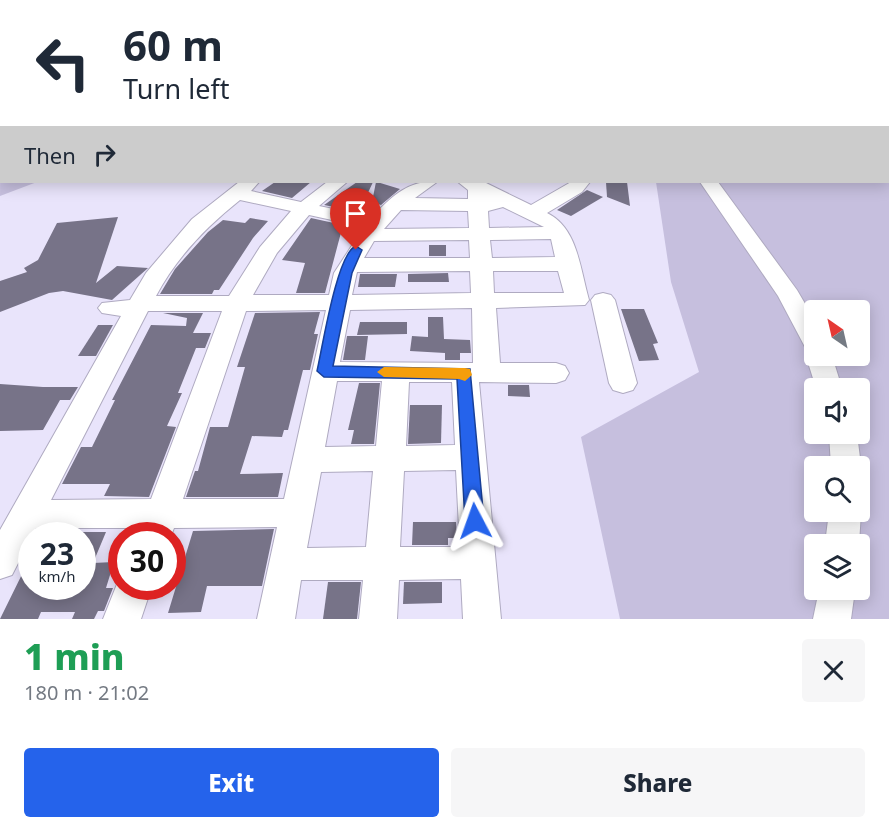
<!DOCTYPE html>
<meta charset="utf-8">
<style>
:root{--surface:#fff;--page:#f6f6f7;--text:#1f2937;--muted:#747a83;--accent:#2563eb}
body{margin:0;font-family:"Noto Sans",sans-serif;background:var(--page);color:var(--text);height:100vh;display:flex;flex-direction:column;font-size:22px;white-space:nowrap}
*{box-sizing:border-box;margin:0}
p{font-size:20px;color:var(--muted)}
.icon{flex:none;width:33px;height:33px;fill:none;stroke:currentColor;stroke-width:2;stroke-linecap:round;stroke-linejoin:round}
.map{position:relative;height:619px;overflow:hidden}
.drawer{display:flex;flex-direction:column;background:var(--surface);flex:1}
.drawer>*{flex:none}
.banner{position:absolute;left:0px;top:0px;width:890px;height:183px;box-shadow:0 3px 15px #0003;background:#fff;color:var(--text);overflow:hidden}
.needle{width:39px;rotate:326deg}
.controls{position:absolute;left:804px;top:300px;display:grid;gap:12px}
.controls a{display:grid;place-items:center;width:66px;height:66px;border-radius:6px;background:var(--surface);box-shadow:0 3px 15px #0003;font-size:30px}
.speed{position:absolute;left:18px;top:522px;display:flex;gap:12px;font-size:30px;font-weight:700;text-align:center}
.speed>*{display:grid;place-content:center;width:78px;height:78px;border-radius:50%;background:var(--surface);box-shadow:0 3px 15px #0003;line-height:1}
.speed small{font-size:15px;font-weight:400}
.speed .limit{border:9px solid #d22;background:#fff;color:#111}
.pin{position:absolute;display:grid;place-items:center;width:51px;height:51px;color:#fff;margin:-62px -26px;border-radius:50% 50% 50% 0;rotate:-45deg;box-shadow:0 0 6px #0007}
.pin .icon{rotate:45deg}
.me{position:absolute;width:66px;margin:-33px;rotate:356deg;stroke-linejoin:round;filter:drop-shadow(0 0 4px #0008)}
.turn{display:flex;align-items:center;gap:21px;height:126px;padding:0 24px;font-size:27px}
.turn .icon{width:78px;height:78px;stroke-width:2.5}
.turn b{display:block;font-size:42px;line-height:51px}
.then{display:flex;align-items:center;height:57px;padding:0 24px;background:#0003;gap:12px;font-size:22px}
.round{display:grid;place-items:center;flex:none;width:63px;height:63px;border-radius:6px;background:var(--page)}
.head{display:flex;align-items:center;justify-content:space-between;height:102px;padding:0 24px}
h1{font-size:36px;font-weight:800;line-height:45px;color:#1e9e55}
.primary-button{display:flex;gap:12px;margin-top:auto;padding:12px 24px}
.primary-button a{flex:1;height:69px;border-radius:6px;background:var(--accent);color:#fff;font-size:24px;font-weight:800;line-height:69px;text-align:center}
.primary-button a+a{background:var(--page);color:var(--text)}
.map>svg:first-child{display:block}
.green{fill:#c6bfde;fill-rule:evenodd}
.building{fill:#777388}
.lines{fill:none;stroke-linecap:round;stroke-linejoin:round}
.minor-casing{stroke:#afaac1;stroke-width:2}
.minor{fill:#fff;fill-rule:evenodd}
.route{fill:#2563eb;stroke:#184099;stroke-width:1.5}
.slow{fill:#f59e0b}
</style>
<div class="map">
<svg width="889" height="619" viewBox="0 0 889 619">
<rect width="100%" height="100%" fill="#e9e4fb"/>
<g class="green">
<path d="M889,16V619H620L581,437L699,372L671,282L656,182H888ZM814,310H860V356H814ZM814,388H860V434H814ZM814,466H860V512H814ZM814,544H860V590H814Z"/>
<polygon points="1,25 2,182 37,182 0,196"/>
</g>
<g class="building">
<polygon points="275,182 311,182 292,198 262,191"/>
<polygon points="357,182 373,182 359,212 324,205"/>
<polygon points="376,182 377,182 400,189 381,205 372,202"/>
<polygon points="606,182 627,182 630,206 607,197"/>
<polygon points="587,190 603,197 571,216 557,210"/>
<polygon points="118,217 96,283 117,266 148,268 112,300 63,291 49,293 0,312 0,281 27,272 24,268 38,260 57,223"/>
<polygon points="250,218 268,221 253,238 219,290 214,290 212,294 160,294 175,269 208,232 223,220 245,223"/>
<polygon points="311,218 343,225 325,293 296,293 305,263 282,260"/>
<rect x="429" y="245" width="17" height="11"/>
<polygon points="448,273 449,282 408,282 408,274"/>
<polygon points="360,274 397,274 395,287 358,287"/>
<polygon points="621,309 644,309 658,343 653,344 659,360 639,361"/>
<polygon points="320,312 314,334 318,334 310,370 303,370 288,430 284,430 282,437 252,436 240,474 283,473 278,497 186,497 195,471 198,471 210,427 228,427 245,367 237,367 255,313"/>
<polygon points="163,313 203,313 193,333 211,333 205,348 196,348 178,393 182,393 167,426 176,427 149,497 104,496 110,484 62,484 81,447 92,447 115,400 112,400 151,325 186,326 187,318"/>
<polygon points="428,317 443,317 444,339 470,340 471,353 460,353 460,360 445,360 445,353 410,351 412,336 428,337"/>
<polygon points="360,322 407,322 407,334 357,335"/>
<polygon points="98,325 113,325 96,356 78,356"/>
<polygon points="347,336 368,336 365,360 343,360"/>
<polygon points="359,383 380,383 374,444 351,444 354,430 348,430"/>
<polygon points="0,384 43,387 78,387 70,400 60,400 43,430 0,431"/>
<polygon points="508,385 529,385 530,397 508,396"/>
<polygon points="410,405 442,405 441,443 408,444"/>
<polygon points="413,522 456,522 457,538 448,538 448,545 412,545"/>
<polygon points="274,529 262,586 207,586 201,612 168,613 193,531"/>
<polygon points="82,532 106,532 93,563 114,562 106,588 113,588 104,611 98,611 94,619 72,619 75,612 41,612 38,619 0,619 32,554 32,590 82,586"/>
<polygon points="328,582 361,582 357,619 323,619"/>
<polygon points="404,582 442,582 442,603 403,604"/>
</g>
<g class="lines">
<g class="minor-casing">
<g id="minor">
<polygon points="41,0 86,0 85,2"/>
<polygon points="387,0 398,0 399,2 388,2"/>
<polygon points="451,0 468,0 450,2"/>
<polygon points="477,0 491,0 492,2 478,2"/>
<polygon points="730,0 742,0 729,2"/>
<polygon points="839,0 861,0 862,2 840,2"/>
<rect x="888" y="2" width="1" height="6"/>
<rect x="0" y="9" width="2" height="6"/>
<path d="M239,182H259L251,191L301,202L327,182H347L319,206L372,217C391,197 409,179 437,182L415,198L468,199V190L458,182H484L531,205L571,182H590L582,192L547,213C578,228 580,269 589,300L585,305L496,308L500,363H556L565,366L569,373L565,380L556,383L479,382L501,619H463L461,579L399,580L397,619H359L363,580H301L295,619H257L277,527L174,528L171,536H137L140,528H36L12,575L0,579V530L121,316L102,313L98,308L102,303L130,300L146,273L192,219ZM240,200L291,211L260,247L229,296H156C176,258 206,227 240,200ZM503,207L544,227L489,228L488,211ZM401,210L468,211L469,228L384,229ZM309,215L364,227L334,273L329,295H253L277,253ZM551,239L555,257L492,258L490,240ZM469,240L470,258H364L374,241ZM470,271L471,293L352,295L357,272ZM493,271H558L564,293H494ZM472,308L473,363L340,362L350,310ZM326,310L284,499H183L246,311ZM148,311H222L151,499L51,500ZM337,381H382L376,446L325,447ZM409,382H452L455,445L406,446ZM456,470L460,547H400L404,471ZM373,471L366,547L307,548L321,472Z"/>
<polygon points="700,182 718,182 797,290 814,319 814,356 832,356 842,388 816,388 806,356 812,349 805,347 778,296"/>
<polygon points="603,293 611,295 615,300 637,383 633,390 623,393 613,390 609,383 591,300 595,295"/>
<polygon points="829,434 857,434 861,466 860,470 860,466 831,466"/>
<polygon points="860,508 861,512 859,544 825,544 829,512 860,512"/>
<polygon points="121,574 122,586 152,586 141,619 103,619"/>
<polygon points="819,590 855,590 851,619 813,619"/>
</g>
</g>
<use href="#minor" class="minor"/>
</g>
<path class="route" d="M356,246L362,250L352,273L333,366L470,369L484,521L481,527L475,529L468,527L465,521L457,379L324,377L317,371C322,350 337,252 356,246Z"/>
<polygon class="slow" points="384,367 465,368 470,369 472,375 465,381 459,379 384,377 377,372"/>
</svg>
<div class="controls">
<a><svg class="needle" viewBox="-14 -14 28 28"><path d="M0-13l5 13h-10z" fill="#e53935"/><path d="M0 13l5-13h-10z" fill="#747a83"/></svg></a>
<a><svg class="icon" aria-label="sound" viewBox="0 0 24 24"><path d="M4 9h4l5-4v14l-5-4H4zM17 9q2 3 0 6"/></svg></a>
<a><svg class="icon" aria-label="search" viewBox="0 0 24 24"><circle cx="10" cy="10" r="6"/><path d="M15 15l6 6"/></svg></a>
<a><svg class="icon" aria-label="layers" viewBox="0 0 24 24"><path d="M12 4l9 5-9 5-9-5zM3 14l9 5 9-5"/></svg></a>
</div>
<div class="speed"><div>23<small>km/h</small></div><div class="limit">30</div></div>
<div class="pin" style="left:356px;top:250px;background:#d93025"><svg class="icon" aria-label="arrive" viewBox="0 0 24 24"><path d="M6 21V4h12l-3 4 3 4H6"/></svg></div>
<svg class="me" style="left:475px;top:521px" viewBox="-20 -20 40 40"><path d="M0-17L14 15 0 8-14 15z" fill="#2563eb" stroke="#fff" stroke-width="4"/></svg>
<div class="banner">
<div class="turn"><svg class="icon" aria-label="left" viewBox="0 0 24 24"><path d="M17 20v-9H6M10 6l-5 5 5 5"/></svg><div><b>60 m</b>Turn left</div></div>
<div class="then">Then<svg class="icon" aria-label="right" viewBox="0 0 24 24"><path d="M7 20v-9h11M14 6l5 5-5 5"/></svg></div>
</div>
</div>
<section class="drawer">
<div class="head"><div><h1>1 min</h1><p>180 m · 21:02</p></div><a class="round"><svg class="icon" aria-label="close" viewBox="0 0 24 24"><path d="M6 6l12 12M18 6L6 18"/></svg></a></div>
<div class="primary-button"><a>Exit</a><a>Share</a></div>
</section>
